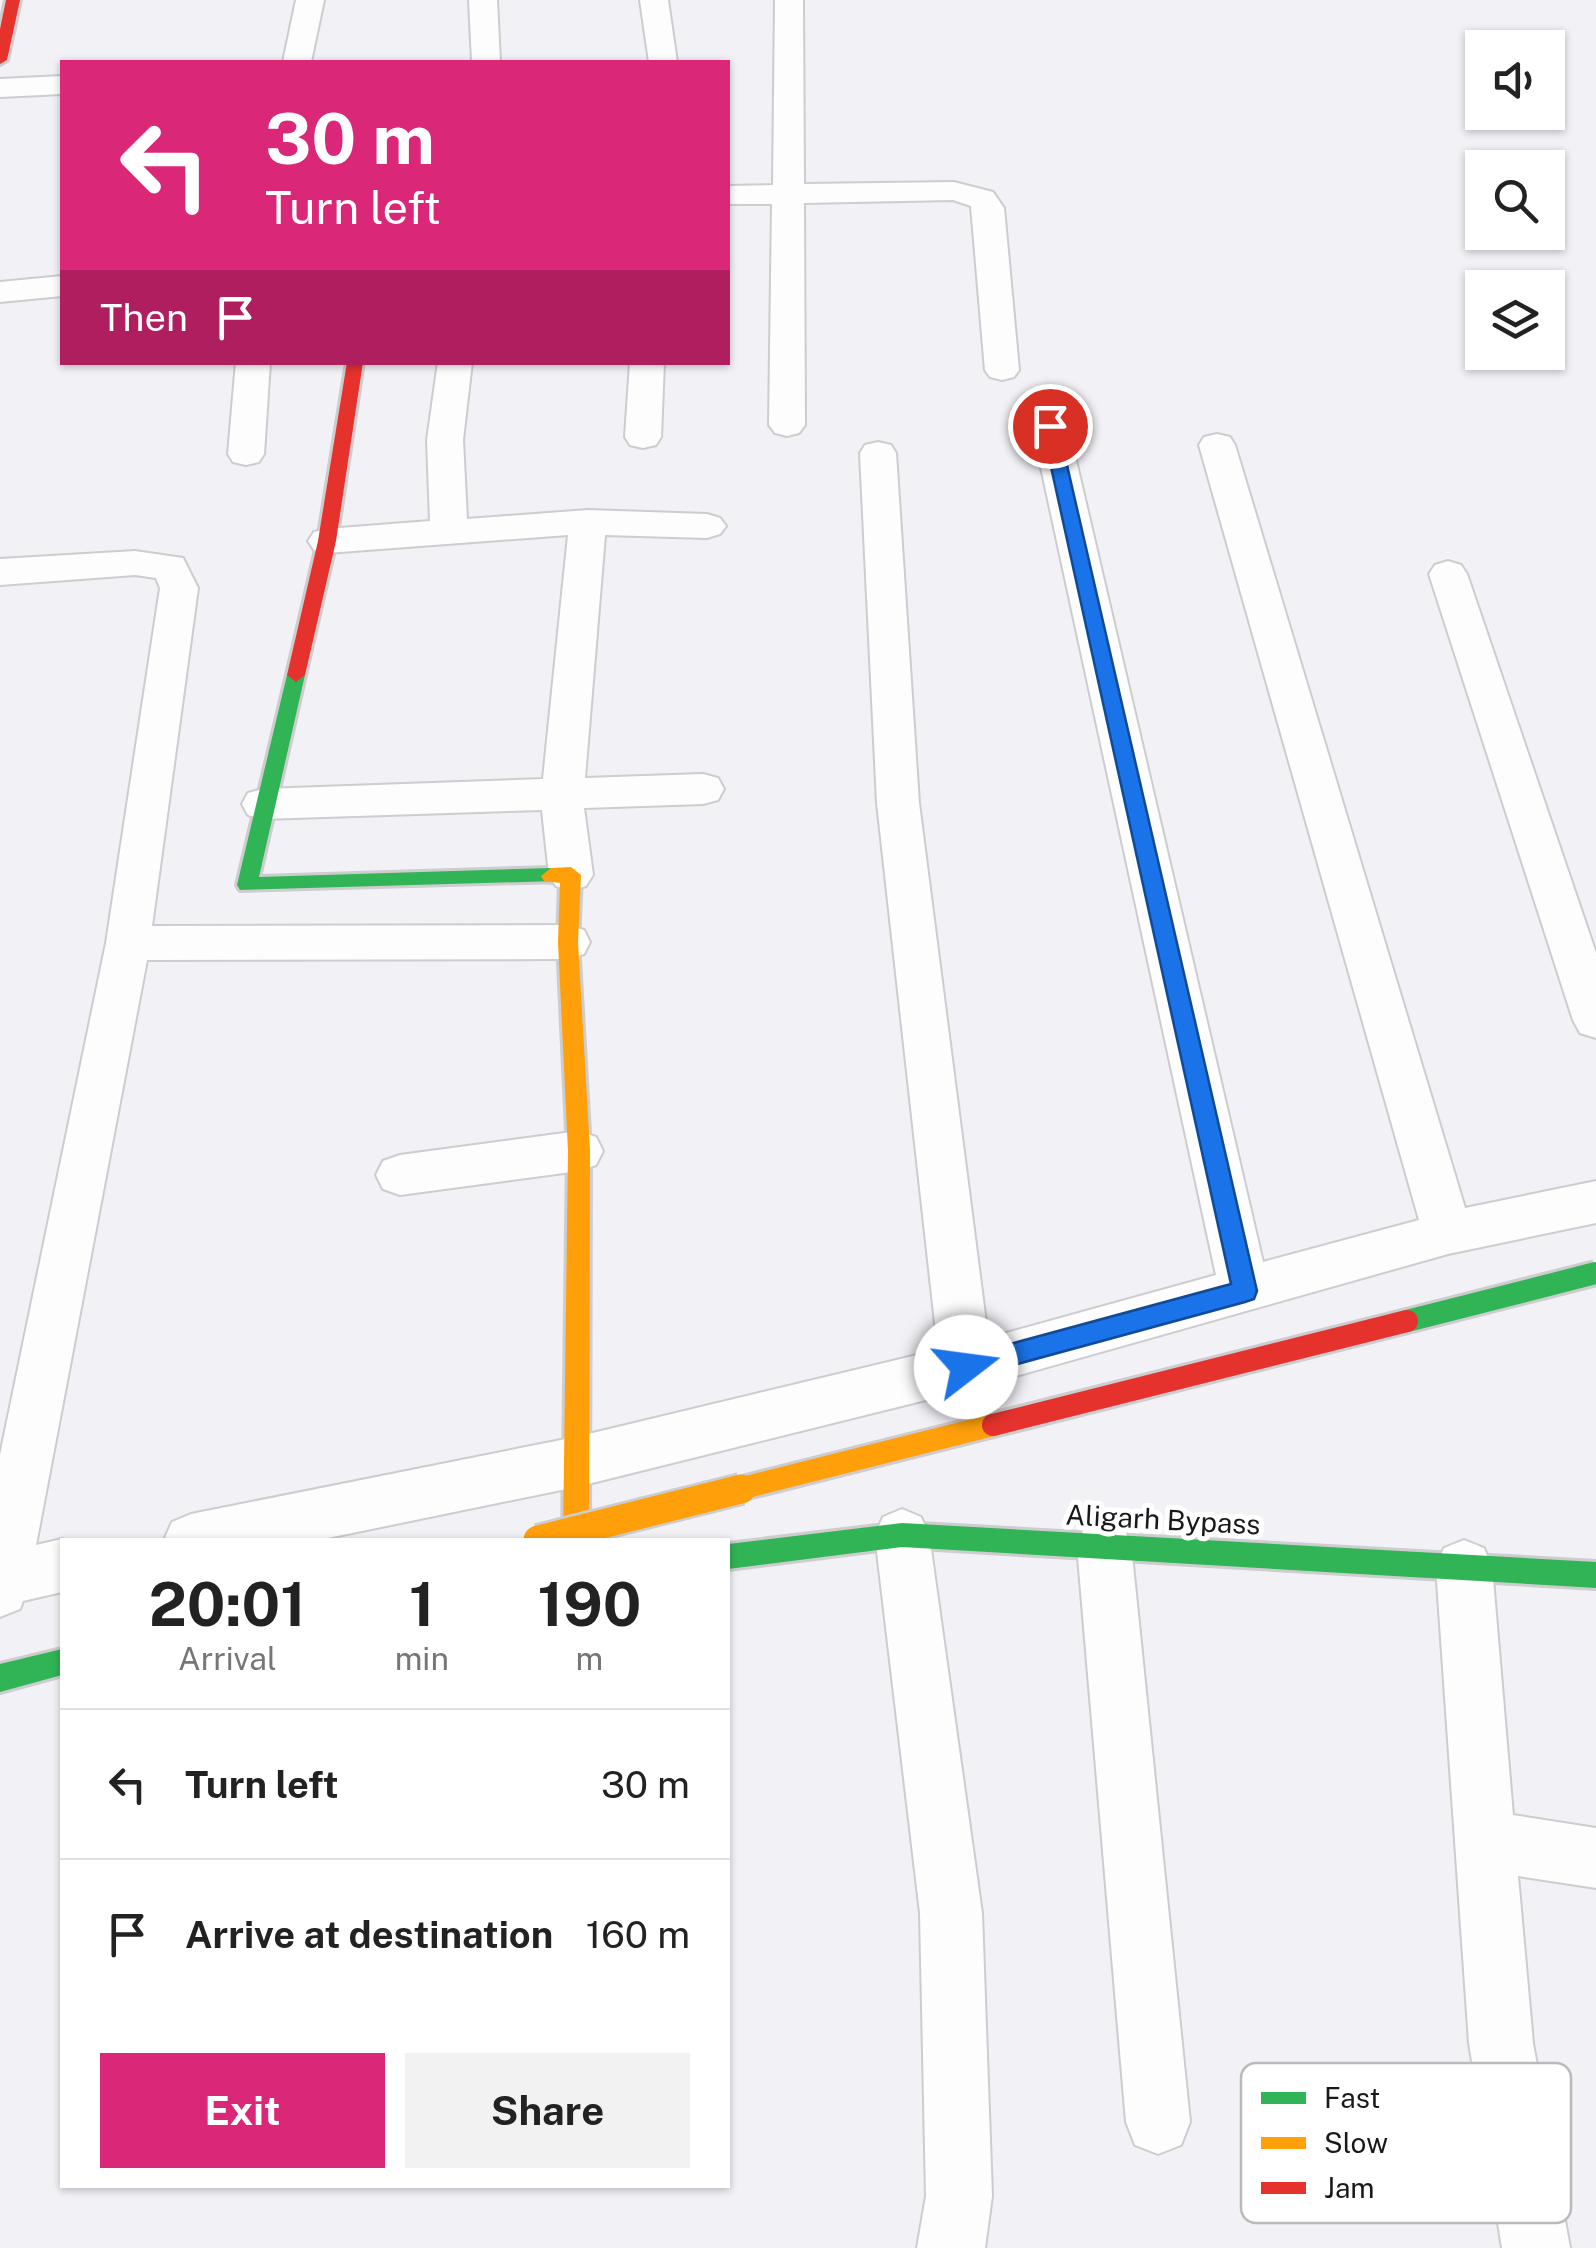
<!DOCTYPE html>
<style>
:root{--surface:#fff;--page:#f2f2f2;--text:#222;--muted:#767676;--line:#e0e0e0;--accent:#db2777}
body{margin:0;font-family:"Public Sans",sans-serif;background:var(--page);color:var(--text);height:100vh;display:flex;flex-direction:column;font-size:38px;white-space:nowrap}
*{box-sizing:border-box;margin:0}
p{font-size:32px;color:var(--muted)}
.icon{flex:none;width:55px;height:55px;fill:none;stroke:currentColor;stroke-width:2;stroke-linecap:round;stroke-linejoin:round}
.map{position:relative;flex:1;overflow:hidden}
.sheet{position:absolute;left:60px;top:1538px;width:670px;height:650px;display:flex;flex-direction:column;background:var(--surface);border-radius:0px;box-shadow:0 2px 8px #0004}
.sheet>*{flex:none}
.banner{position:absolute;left:60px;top:60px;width:670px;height:305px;border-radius:0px;box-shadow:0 2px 8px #0004;background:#db2777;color:#fff;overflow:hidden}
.fabs{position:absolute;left:1465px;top:30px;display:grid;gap:20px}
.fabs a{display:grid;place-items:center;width:100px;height:100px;border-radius:0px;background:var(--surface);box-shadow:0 2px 8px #0004;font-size:50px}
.pin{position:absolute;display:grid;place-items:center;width:85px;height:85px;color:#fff;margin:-42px;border:5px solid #fff;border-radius:50%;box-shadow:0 2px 10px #0007}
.me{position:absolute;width:110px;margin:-55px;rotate:75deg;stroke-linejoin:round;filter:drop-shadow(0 0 8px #0008)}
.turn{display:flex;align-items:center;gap:35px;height:210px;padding:0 40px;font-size:45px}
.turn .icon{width:130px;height:130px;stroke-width:2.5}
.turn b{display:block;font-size:70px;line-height:85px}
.then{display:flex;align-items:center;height:95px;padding:0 40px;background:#0003;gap:20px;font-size:38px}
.eta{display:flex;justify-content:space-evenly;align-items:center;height:170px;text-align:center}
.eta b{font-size:60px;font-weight:700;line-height:70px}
.cta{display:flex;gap:20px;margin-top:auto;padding:20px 40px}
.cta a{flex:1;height:115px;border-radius:0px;background:var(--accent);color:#fff;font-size:40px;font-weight:700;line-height:115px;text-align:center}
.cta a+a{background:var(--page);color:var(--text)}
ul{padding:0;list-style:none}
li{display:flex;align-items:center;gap:30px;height:150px;padding:0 40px;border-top:2px solid var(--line)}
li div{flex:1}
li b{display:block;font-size:38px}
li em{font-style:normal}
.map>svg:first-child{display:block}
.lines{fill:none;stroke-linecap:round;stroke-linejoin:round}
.street-casing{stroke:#cdcdd0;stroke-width:4}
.fast-casing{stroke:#cdcdd0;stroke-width:6}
.slow-casing{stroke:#cdcdd0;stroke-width:6}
.jam-casing{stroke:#cdcdd0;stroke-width:6}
.street{fill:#fdfdfe;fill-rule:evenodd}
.fast{fill:#30b455;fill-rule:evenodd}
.slow{fill:#ff9f0a;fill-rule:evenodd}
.jam{fill:#e5322d;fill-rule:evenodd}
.fast-bridge-casing{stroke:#cdcdd0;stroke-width:28;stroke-linecap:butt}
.slow-bridge-far1-casing{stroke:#cdcdd0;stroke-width:28;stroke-linecap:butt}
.slow-bridge-casing{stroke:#cdcdd0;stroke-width:34;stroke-linecap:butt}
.jam-bridge-casing{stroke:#cdcdd0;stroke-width:28;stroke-linecap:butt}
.fast-bridge{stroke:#30b455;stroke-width:22}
.slow-bridge-far1{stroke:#ff9f0a;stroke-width:22}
.slow-bridge{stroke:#ff9f0a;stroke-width:29}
.jam-bridge{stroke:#e5322d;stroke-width:22}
.route{fill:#1a73e8;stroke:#114b97;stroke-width:2.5}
.labels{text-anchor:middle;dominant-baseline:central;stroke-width:10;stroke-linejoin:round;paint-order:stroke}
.street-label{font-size:28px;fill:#19191c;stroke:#fff}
.key{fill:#fff;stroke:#bababb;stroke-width:2.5}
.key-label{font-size:28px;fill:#19191c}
</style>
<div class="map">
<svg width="1596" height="2248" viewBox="0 0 1596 2248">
<rect width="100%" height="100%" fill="#f1f1f6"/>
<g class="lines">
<g class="street-casing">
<g id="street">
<polygon points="296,0 324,0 311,62 283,62"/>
<polygon points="469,0 497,0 500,62 472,62"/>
<polygon points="640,0 668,0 677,62 649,62"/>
<polygon points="775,0 803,0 804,184 954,182 993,192 1004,208 1019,370 1014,377 1002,380 990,377 985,370 971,206 953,200 804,203 805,425 799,433 787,436 775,433 769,425 772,204 728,204 728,186 773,185"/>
<polygon points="62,76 62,94 0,97 0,79"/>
<polygon points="62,276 62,296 0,302 0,282"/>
<polygon points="236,362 270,362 264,454 259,462 246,465 233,462 228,454"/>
<polygon points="438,362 472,362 463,440 467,519 588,510 707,514 720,518 726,526 720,534 707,538 605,535 585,778 703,774 718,778 724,789 718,800 703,804 584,808 593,875 586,886 571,891 556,886 549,875 542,810 263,819 248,815 242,804 248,793 263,789 543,779 568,535 327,553 314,550 308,541 314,532 327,529 430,521 427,440"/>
<polygon points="630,362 664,362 661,437 656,445 643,448 630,445 625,437"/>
<polygon points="1050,415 1062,418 1068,426 1263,1262 1419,1220 1199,445 1204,437 1217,434 1230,437 1235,445 1465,1208 1596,1181 1596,1223 1448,1254 966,1390 576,1487 318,1540 164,1540 172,1522 191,1514 576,1437 938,1350 877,803 860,453 865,445 878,442 891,445 896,453 919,803 988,1338 1216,1275 1032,426 1038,418"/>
<polygon points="135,551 183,558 198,588 152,926 568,925 584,930 590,942 584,954 568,959 147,960 36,1545 62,1539 63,1540 62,1592 23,1601 20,1609 0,1617 0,1455 106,943 160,588 156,578 135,575 0,585 0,559"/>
<polygon points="1448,561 1461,565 1467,574 1596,953 1596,1038 1580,1033 1573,1020 1429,574 1435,565"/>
<polygon points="579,1131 596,1137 603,1151 596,1165 579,1171 400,1195 383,1189 376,1175 383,1161 400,1155"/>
<polygon points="902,1509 921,1517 929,1535 982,1913 992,2196 985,2248 917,2248 926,2196 920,1913 875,1535 883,1517"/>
<polygon points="1104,1519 1123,1526 1131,1545 1190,2122 1181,2145 1158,2154 1135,2145 1126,2122 1077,1545 1085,1526"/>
<polygon points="1464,1540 1484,1548 1492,1567 1513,1815 1596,1828 1596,1888 1518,1876 1533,2043 1570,2248 1502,2248 1469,2043 1436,1567 1444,1548"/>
</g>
</g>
<g class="fast-casing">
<g id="fast">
<polygon points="296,668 305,675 259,877 551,868 558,871 561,876 558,881 240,890 237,885 287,675"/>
<polygon points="902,1523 1596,1562 1596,1588 902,1547 728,1569 728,1544"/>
<polygon points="62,1649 62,1675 0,1692 0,1664"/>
</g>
</g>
<g class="slow-casing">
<polygon id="slow" points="571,867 581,875 578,942 590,1151 589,1540 563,1540 568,1151 558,942 560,883 544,881 541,876 551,868"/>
</g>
<g class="jam-casing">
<g id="jam">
<polygon points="6,0 20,0 7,60 0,64 0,29"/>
<polygon points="347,362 363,362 336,541 305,675 296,682 287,675 318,541"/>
</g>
</g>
<use href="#street" class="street"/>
<use href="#fast" class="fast"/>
<use href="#slow" class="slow"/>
<use href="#jam" class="jam"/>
<g class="fast-bridge-casing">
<polyline id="fast-bridge" points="1407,1321 1596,1273"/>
</g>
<g class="slow-bridge-far1-casing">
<polyline id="slow-bridge-far1" points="731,1491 993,1425"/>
</g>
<g class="slow-bridge-casing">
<polyline id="slow-bridge" points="538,1540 741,1489"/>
</g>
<g class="jam-bridge-casing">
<polyline id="jam-bridge" points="993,1425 1407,1321"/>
</g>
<use href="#fast-bridge" class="fast-bridge"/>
<use href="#slow-bridge-far1" class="slow-bridge-far1"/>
<use href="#slow-bridge" class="slow-bridge"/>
<use href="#jam-bridge" class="jam-bridge"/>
</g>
<polygon class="route" points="1050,421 1058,426 1257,1291 1254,1299 1245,1302 966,1378 957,1375 954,1367 957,1359 966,1356 1231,1284 1042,426"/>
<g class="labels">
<g class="street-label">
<text transform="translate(1163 1519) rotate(3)">Aligarh Bypass</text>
</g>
</g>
<rect x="1241" y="2063" width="330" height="160" rx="15" class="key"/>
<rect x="1261" y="2092" width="45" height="12" fill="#30b455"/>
<rect x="1261" y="2137" width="45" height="12" fill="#ff9f0a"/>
<rect x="1261" y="2182" width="45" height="12" fill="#e5322d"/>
<g class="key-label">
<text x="1324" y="2108">Fast</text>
<text x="1324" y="2153">Slow</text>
<text x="1324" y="2198">Jam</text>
</g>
</svg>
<div class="fabs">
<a><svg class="icon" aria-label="sound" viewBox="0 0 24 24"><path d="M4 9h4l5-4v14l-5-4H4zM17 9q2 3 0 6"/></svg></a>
<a><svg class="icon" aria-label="search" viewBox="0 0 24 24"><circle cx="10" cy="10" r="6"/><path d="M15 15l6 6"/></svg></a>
<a><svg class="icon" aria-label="layers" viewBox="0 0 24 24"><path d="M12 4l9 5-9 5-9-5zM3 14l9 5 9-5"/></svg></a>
</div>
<div class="pin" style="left:1050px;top:426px;background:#d93025"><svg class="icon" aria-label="arrive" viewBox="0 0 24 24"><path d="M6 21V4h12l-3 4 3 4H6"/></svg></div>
<svg class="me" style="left:966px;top:1367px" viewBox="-20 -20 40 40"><circle r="19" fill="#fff"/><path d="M0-13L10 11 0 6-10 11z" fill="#1a73e8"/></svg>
<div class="banner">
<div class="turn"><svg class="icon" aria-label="left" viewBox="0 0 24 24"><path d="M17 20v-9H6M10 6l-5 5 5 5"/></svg><div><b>30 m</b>Turn left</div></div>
<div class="then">Then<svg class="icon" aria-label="arrive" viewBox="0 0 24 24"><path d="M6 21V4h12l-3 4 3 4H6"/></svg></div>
</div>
<section class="sheet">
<div class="eta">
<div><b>20:01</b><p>Arrival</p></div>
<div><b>1</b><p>min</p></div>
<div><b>190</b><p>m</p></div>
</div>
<ul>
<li><svg class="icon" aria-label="left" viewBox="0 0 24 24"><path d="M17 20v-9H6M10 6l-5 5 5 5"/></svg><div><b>Turn left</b></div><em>30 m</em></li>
<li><svg class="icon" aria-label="arrive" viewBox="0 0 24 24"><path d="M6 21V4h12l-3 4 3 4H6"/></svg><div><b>Arrive at destination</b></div><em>160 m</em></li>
</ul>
<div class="cta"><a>Exit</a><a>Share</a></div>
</section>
</div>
